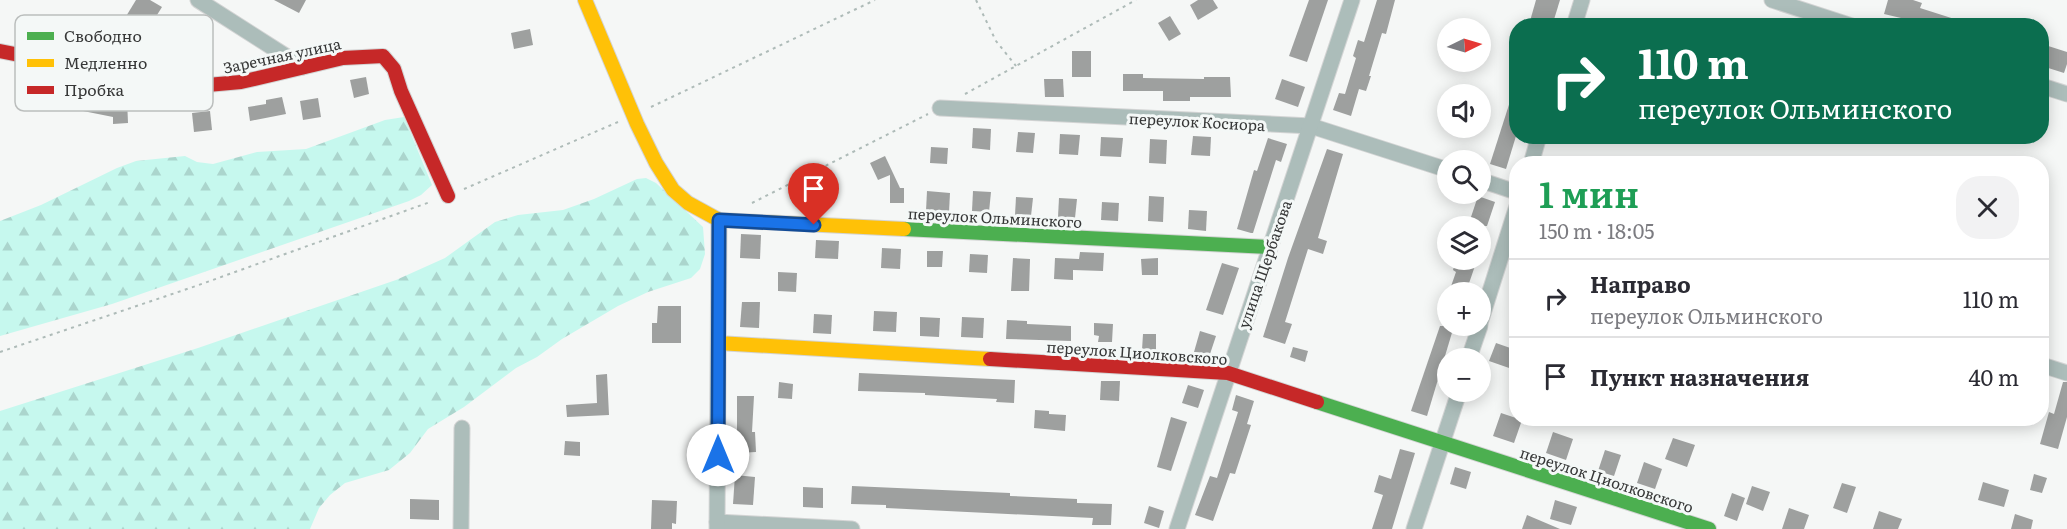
<!DOCTYPE html>
<html lang="ru">
<meta charset="utf-8">
<style>
:root{--surface:#fff;--page:#f2f2f3;--text:#2b2b33;--muted:#7c7c81;--line:#e1e1e2}
body{margin:0;font-family:Literata,serif;background:var(--page);color:var(--text);height:100vh;display:flex;flex-direction:column;font-size:22px;white-space:nowrap}
*{box-sizing:border-box;margin:0}
p{font-size:20px;color:var(--muted)}
.icon{flex:none;width:33px;height:33px;fill:none;stroke:currentColor;stroke-width:2;stroke-linecap:round;stroke-linejoin:round}
.map{position:relative;flex:1;overflow:hidden}
.side{position:absolute;left:1509px;top:156px;width:540px;height:270px;display:flex;flex-direction:column;background:var(--surface);border-radius:24px;box-shadow:0 3px 15px #0003}
.side>*{flex:none}
.top-card{position:absolute;left:1509px;top:18px;width:540px;height:126px;border-radius:24px;box-shadow:0 3px 15px #0003;background:#0b6e4f;color:#fff;overflow:hidden}
.needle{width:39px;rotate:85deg}
.buttons{position:absolute;left:1437px;top:18px;display:grid;gap:12px}
.buttons a{display:grid;place-items:center;width:54px;height:54px;border-radius:50%;background:var(--surface);box-shadow:0 3px 15px #0003;font-size:30px}
.pin{position:absolute;display:grid;place-items:center;width:51px;height:51px;color:#fff;margin:-62px -26px;border-radius:50% 50% 50% 0;rotate:-45deg;box-shadow:0 0 6px #0007}
.pin .icon{rotate:45deg}
.me{position:absolute;width:66px;margin:-33px;rotate:0deg;stroke-linejoin:round;filter:drop-shadow(0 0 4px #0008)}
.turn{display:flex;align-items:center;gap:21px;height:126px;padding:0 30px;font-size:27px}
.turn .icon{width:78px;height:78px;stroke-width:2.5}
.turn b{display:block;font-size:42px;line-height:51px}
.round{display:grid;place-items:center;flex:none;width:63px;height:63px;border-radius:24px;background:var(--page)}
.head{display:flex;align-items:center;justify-content:space-between;height:102px;padding:0 30px}
h1{font-size:36px;font-weight:600;line-height:45px;color:#1e9e55}
ul{padding:0;list-style:none}
li{display:flex;align-items:center;gap:18px;height:78px;padding:0 30px;border-top:2px solid var(--line)}
li div{flex:1}
li b{display:block;font-size:22px}
li em{font-style:normal}
.map>svg:first-child{display:block}
.forest{fill:url(#forest-firs)}
.building{fill:#9ea09f}
.lines{fill:none;stroke-linecap:round;stroke-linejoin:round}
.street-casing{stroke:#d3d4d4;stroke-width:17}
.fast-casing{stroke:#d3d4d4;stroke-width:16}
.slow-casing{stroke:#d3d4d4;stroke-width:16}
.jam-casing{stroke:#d3d4d4;stroke-width:16}
.path{stroke:#aebbb8;stroke-width:2;stroke-dasharray:3 4.5;stroke-linecap:butt}
.street{stroke:#acbdba;stroke-width:15}
.fast{stroke:#4caf50;stroke-width:14}
.slow{stroke:#ffc107;stroke-width:14}
.jam{stroke:#c62828;stroke-width:14}
.route-casing{stroke:#114b97;stroke-width:15}
.route{stroke:#1a73e8;stroke-width:10}
.labels{text-anchor:middle;dominant-baseline:central;stroke-width:6;stroke-linejoin:round;paint-order:stroke}
.street-label{font-size:15px;fill:#363737;stroke:#f4f8f7}
.key{fill:#f4f8f7;stroke:#bbbebd;stroke-width:1.5}
.key-label{font-size:16px;fill:#363737}
</style>
<div class="map">
<svg width="2067" height="529" viewBox="0 0 2067 529">
<defs>
<pattern id="forest-firs" width="22" height="20" patternUnits="userSpaceOnUse" patternTransform="scale(1.5)"><rect width="22" height="20" fill="#c6f8ee"/><path d="M5 1l3.5 6h-7zM16 11l3.5 6h-7z" fill="#abd5cd"/></pattern>
</defs>
<rect width="100%" height="100%" fill="#f5f7f6"/>
<g class="forest">
<polygon points="404,117 432,185 421,195 409,201 112,304 0,336 0,221 41,205 117,168 136,161 185,156 197,162 213,164 257,152 306,149 385,120"/>
<polygon points="646,178 656,183 703,227 705,254 700,269 691,278 648,292 618,306 562,339 537,357 516,368 464,407 428,429 410,453 389,470 345,483 330,495 319,508 310,529 0,529 0,411 198,348 396,280 445,258 495,222 518,215 563,210 594,199 637,179"/>
</g>
<g class="building">
<polygon points="136,0 150,0 162,7 147,31 125,18"/>
<polygon points="274,0 306,0 299,13"/>
<polygon points="1198,0 1213,0 1218,8 1198,20 1190,5"/>
<polygon points="1309,0 1328,0 1307,62 1289,56"/>
<polygon points="1377,0 1395,0 1386,34 1382,33 1369,76 1371,76 1366,91 1359,89 1351,116 1333,110 1339,93 1345,94 1356,58 1353,56 1358,40 1364,42"/>
<polygon points="1536,0 1560,0 1552,26 1530,21"/>
<polygon points="1888,0 1913,0 1922,3 1920,8 1967,23 1967,26 1917,26 1900,20 1901,18 1884,14"/>
<polygon points="1170,16 1181,34 1169,41 1158,23"/>
<polygon points="530,29 533,45 514,49 511,33"/>
<polygon points="2042,44 2067,52 2067,64 2064,73 2042,66"/>
<rect x="1072" y="51" width="19" height="26"/>
<polygon points="1123,74 1143,74 1143,78 1204,79 1204,77 1230,77 1231,97 1190,97 1190,101 1163,101 1163,91 1123,91"/>
<polygon points="366,77 369,94 354,98 350,80"/>
<polygon points="1044,79 1063,79 1064,97 1045,97"/>
<polygon points="1282,79 1305,87 1298,107 1275,99"/>
<polygon points="52,87 81,93 81,91 97,96 96,100 127,99 128,123 113,124 113,117 48,104"/>
<polygon points="1514,89 1516,89 1516,136 1506,169 1490,164"/>
<polygon points="282,97 286,114 250,121 248,107 266,104 266,100"/>
<polygon points="318,98 321,117 303,120 300,101"/>
<polygon points="210,111 212,130 194,132 192,113"/>
<polygon points="973,128 991,129 990,150 972,148"/>
<polygon points="1018,132 1035,133 1033,153 1016,152"/>
<polygon points="1060,134 1080,135 1078,155 1059,154"/>
<polygon points="1193,136 1211,137 1210,156 1191,155"/>
<polygon points="1101,137 1123,138 1121,157 1100,156"/>
<polygon points="1268,138 1287,144 1281,162 1276,160 1253,233 1251,233 1237,229 1254,170 1257,171"/>
<polygon points="1150,139 1167,140 1166,164 1149,163"/>
<polygon points="931,147 948,148 947,164 930,163"/>
<polygon points="1327,149 1343,154 1318,238 1327,241 1323,254 1308,249 1285,322 1292,324 1285,344 1263,337 1288,258"/>
<polygon points="885,156 900,188 904,188 904,203 890,203 890,175 878,180 870,163"/>
<polygon points="807,189 827,190 826,210 806,209"/>
<polygon points="927,191 950,193 949,212 926,211"/>
<polygon points="973,191 991,192 989,212 972,211"/>
<polygon points="1149,196 1164,197 1163,222 1148,221"/>
<polygon points="1478,196 1495,202 1487,226 1468,226"/>
<polygon points="1016,197 1033,198 1031,216 1015,215"/>
<polygon points="1059,198 1077,199 1075,218 1058,217"/>
<polygon points="1102,202 1119,203 1118,221 1101,220"/>
<polygon points="1189,210 1207,211 1206,231 1188,229"/>
<polygon points="741,234 761,235 760,259 740,258"/>
<polygon points="816,240 839,241 838,259 815,258"/>
<polygon points="882,248 901,249 900,269 881,268"/>
<polygon points="927,251 943,251 942,267 927,267"/>
<polygon points="1080,252 1104,253 1103,271 1073,270 1073,280 1054,279 1055,258 1079,259"/>
<polygon points="970,254 988,255 987,273 969,272"/>
<polygon points="1013,258 1030,259 1029,291 1011,291"/>
<polygon points="1158,258 1158,275 1142,275 1141,259"/>
<polygon points="1456,260 1477,260 1466,292 1449,292 1456,272 1453,270"/>
<polygon points="1222,263 1239,268 1223,315 1206,310"/>
<polygon points="778,272 797,273 796,292 778,291"/>
<polygon points="742,302 760,302 759,328 740,327"/>
<polygon points="658,306 681,306 681,343 652,343 652,323 657,323"/>
<polygon points="874,311 897,312 896,332 873,331"/>
<polygon points="814,314 832,315 831,334 813,333"/>
<polygon points="920,317 940,318 939,337 920,336"/>
<polygon points="962,317 984,318 983,338 961,337"/>
<polygon points="1007,320 1027,321 1027,324 1071,326 1071,341 1006,339"/>
<polygon points="1094,323 1113,324 1112,342 1098,342 1099,336 1094,335"/>
<polygon points="1440,326 1454,326 1427,416 1411,411"/>
<polygon points="1200,331 1216,336 1209,357 1194,352"/>
<polygon points="1143,334 1156,334 1156,351 1142,350"/>
<polygon points="1496,343 1516,350 1512,369 1489,361"/>
<polygon points="1293,347 1308,351 1305,362 1290,357"/>
<polygon points="859,373 1015,380 1014,403 996,402 997,399 925,395 925,393 858,391"/>
<polygon points="607,374 609,415 567,417 566,405 597,403 596,375"/>
<polygon points="1101,381 1120,381 1119,401 1100,400"/>
<polygon points="779,382 793,384 792,399 778,398"/>
<polygon points="2063,382 2067,382 2067,417 2058,449 2040,444 2049,412 2054,414"/>
<polygon points="1188,385 1204,390 1198,408 1182,403"/>
<polygon points="1236,395 1254,401 1247,424 1251,425 1235,474 1230,473 1213,521 1195,515 1210,476 1217,478 1238,412 1232,410"/>
<polygon points="737,396 754,396 752,432 755,432 756,452 737,453"/>
<polygon points="1035,410 1049,411 1049,414 1066,415 1065,431 1034,428"/>
<polygon points="1501,413 1522,420 1514,443 1493,436"/>
<polygon points="1171,417 1187,422 1171,471 1157,467"/>
<polygon points="1553,432 1573,439 1566,460 1546,453"/>
<polygon points="1673,438 1695,445 1687,467 1665,459"/>
<polygon points="565,441 580,442 580,456 564,455"/>
<polygon points="1400,449 1415,453 1392,529 1372,529 1383,495 1374,492 1379,475 1391,479"/>
<polygon points="1605,450 1621,455 1614,476 1598,471"/>
<polygon points="1644,462 1662,469 1655,489 1637,483"/>
<polygon points="1455,467 1471,472 1466,489 1450,484"/>
<polygon points="2034,474 2047,478 2042,493 2030,490"/>
<polygon points="735,475 755,477 753,505 733,504"/>
<polygon points="1983,482 2009,490 2004,507 1978,500"/>
<polygon points="1842,483 1856,487 1847,513 1833,508"/>
<polygon points="852,486 1010,493 1010,496 1077,499 1077,503 1112,504 1111,525 1092,525 1093,518 886,508 886,505 851,504"/>
<polygon points="1752,486 1770,492 1763,511 1746,504"/>
<polygon points="803,487 823,488 823,508 803,507"/>
<polygon points="1732,493 1745,498 1737,521 1724,516"/>
<polygon points="410,499 439,500 439,520 410,519"/>
<polygon points="652,500 677,501 676,524 672,523 672,529 651,529"/>
<polygon points="1555,500 1577,507 1571,525 1550,519"/>
<polygon points="1149,506 1164,511 1159,528 1144,523"/>
<polygon points="1789,508 1809,515 1804,529 1782,529"/>
<polygon points="1879,511 1902,519 1898,529 1873,529"/>
<polygon points="2015,514 2033,520 2031,529 2011,529"/>
<polygon points="1527,515 1560,529 1522,529"/>
</g>
<g class="lines">
<g class="street-casing">
<g id="street">
<polyline points="198,0 303,67"/>
<polyline points="1772,0 1852,26"/>
<polyline points="1574,26 1582,0"/>
<polyline points="2042,86 2067,94"/>
<polyline points="940,108 1311,126 1448,170"/>
<polyline points="1531,164 1539,136"/>
<polyline points="1480,180 1516,192"/>
<polyline points="1480,323 1516,209"/>
<polyline points="1469,358 1480,326"/>
<polyline points="2042,365 2067,373"/>
<polyline points="717,522 852,529"/>
<polyline points="461,529 462,428"/>
<polyline points="717,529 719,220"/>
<polyline points="1177,529 1352,0"/>
<polyline points="1414,529 1459,392"/>
</g>
</g>
<g class="fast-casing">
<g id="fast">
<polyline points="904,229 1269,247"/>
<polyline points="1317,402 1709,529"/>
</g>
</g>
<g class="slow-casing">
<g id="slow">
<polyline points="585,0 637,124 656,163 673,190 688,203 719,220 904,229"/>
<polyline points="718,343 990,359"/>
</g>
</g>
<g class="jam-casing">
<g id="jam">
<polyline points="0,51 146,80 196,86 241,82 343,58 383,56 394,69 401,91 448,196"/>
<polyline points="990,359 1228,373 1317,402"/>
</g>
</g>
<g class="path">
<polyline points="976,0 996,41 1016,66"/>
<polyline points="965,94 1136,0"/>
<polyline points="651,107 875,0"/>
<polyline points="464,189 618,122"/>
<polyline points="752,203 928,114"/>
<polyline points="0,352 196,286 430,202"/>
</g>
<use href="#street" class="street"/>
<use href="#fast" class="fast"/>
<use href="#slow" class="slow"/>
<use href="#jam" class="jam"/>
</g>
<g class="lines">
<g class="route-casing">
<polyline id="route" points="718,455 719,220 814,225"/>
</g>
<use href="#route" class="route"/>
</g>
<g class="labels">
<g class="street-label">
<text transform="translate(282 55) rotate(-12)">Заречная улица</text>
<text transform="translate(1197 121) rotate(3)">переулок Косиора</text>
<text transform="translate(995 217) rotate(3)">переулок Ольминского</text>
<text transform="translate(1264 264) rotate(-71)">улица Щербакова</text>
<text transform="translate(1137 352) rotate(4)">переулок Циолковского</text>
<text transform="translate(1607 479) rotate(18)">переулок Циолковского</text>
</g>
</g>
<rect x="15" y="15" width="198" height="96" rx="9" class="key"/>
<rect x="27" y="32" width="27" height="8" fill="#4caf50"/>
<rect x="27" y="59" width="27" height="8" fill="#ffc107"/>
<rect x="27" y="86" width="27" height="8" fill="#c62828"/>
<g class="key-label">
<text x="64" y="42">Свободно</text>
<text x="64" y="69">Медленно</text>
<text x="64" y="96">Пробка</text>
</g>
</svg>
<div class="buttons">
<a><svg class="needle" viewBox="-14 -14 28 28"><path d="M0-13l5 13h-10z" fill="#e53935"/><path d="M0 13l5-13h-10z" fill="#7c7c81"/></svg></a>
<a><svg class="icon" aria-label="sound" viewBox="0 0 24 24"><path d="M4 9h4l5-4v14l-5-4H4zM17 9q2 3 0 6"/></svg></a>
<a><svg class="icon" aria-label="search" viewBox="0 0 24 24"><circle cx="10" cy="10" r="6"/><path d="M15 15l6 6"/></svg></a>
<a><svg class="icon" aria-label="layers" viewBox="0 0 24 24"><path d="M12 4l9 5-9 5-9-5zM3 14l9 5 9-5"/></svg></a>
<a>+</a>
<a>−</a>
</div>
<div class="pin" style="left:814px;top:225px;background:#d93025"><svg class="icon" aria-label="arrive" viewBox="0 0 24 24"><path d="M6 21V4h12l-3 4 3 4H6"/></svg></div>
<svg class="me" style="left:718px;top:455px" viewBox="-20 -20 40 40"><circle r="19" fill="#fff"/><path d="M0-13L10 11 0 6-10 11z" fill="#1a73e8"/></svg>
<div class="top-card">
<div class="turn"><svg class="icon" aria-label="right" viewBox="0 0 24 24"><path d="M7 20v-9h11M14 6l5 5-5 5"/></svg><div><b>110 m</b>переулок Ольминского</div></div>
</div>
<section class="side">
<div class="head"><div><h1>1 мин</h1><p>150 m · 18:05</p></div><a class="round"><svg class="icon" aria-label="close" viewBox="0 0 24 24"><path d="M6 6l12 12M18 6L6 18"/></svg></a></div>
<ul>
<li><svg class="icon" aria-label="right" viewBox="0 0 24 24"><path d="M7 20v-9h11M14 6l5 5-5 5"/></svg><div><b>Направо</b><p>переулок Ольминского</p></div><em>110 m</em></li>
<li><svg class="icon" aria-label="arrive" viewBox="0 0 24 24"><path d="M6 21V4h12l-3 4 3 4H6"/></svg><div><b>Пункт назначения</b></div><em>40 m</em></li>
</ul>
</section>
</div>
